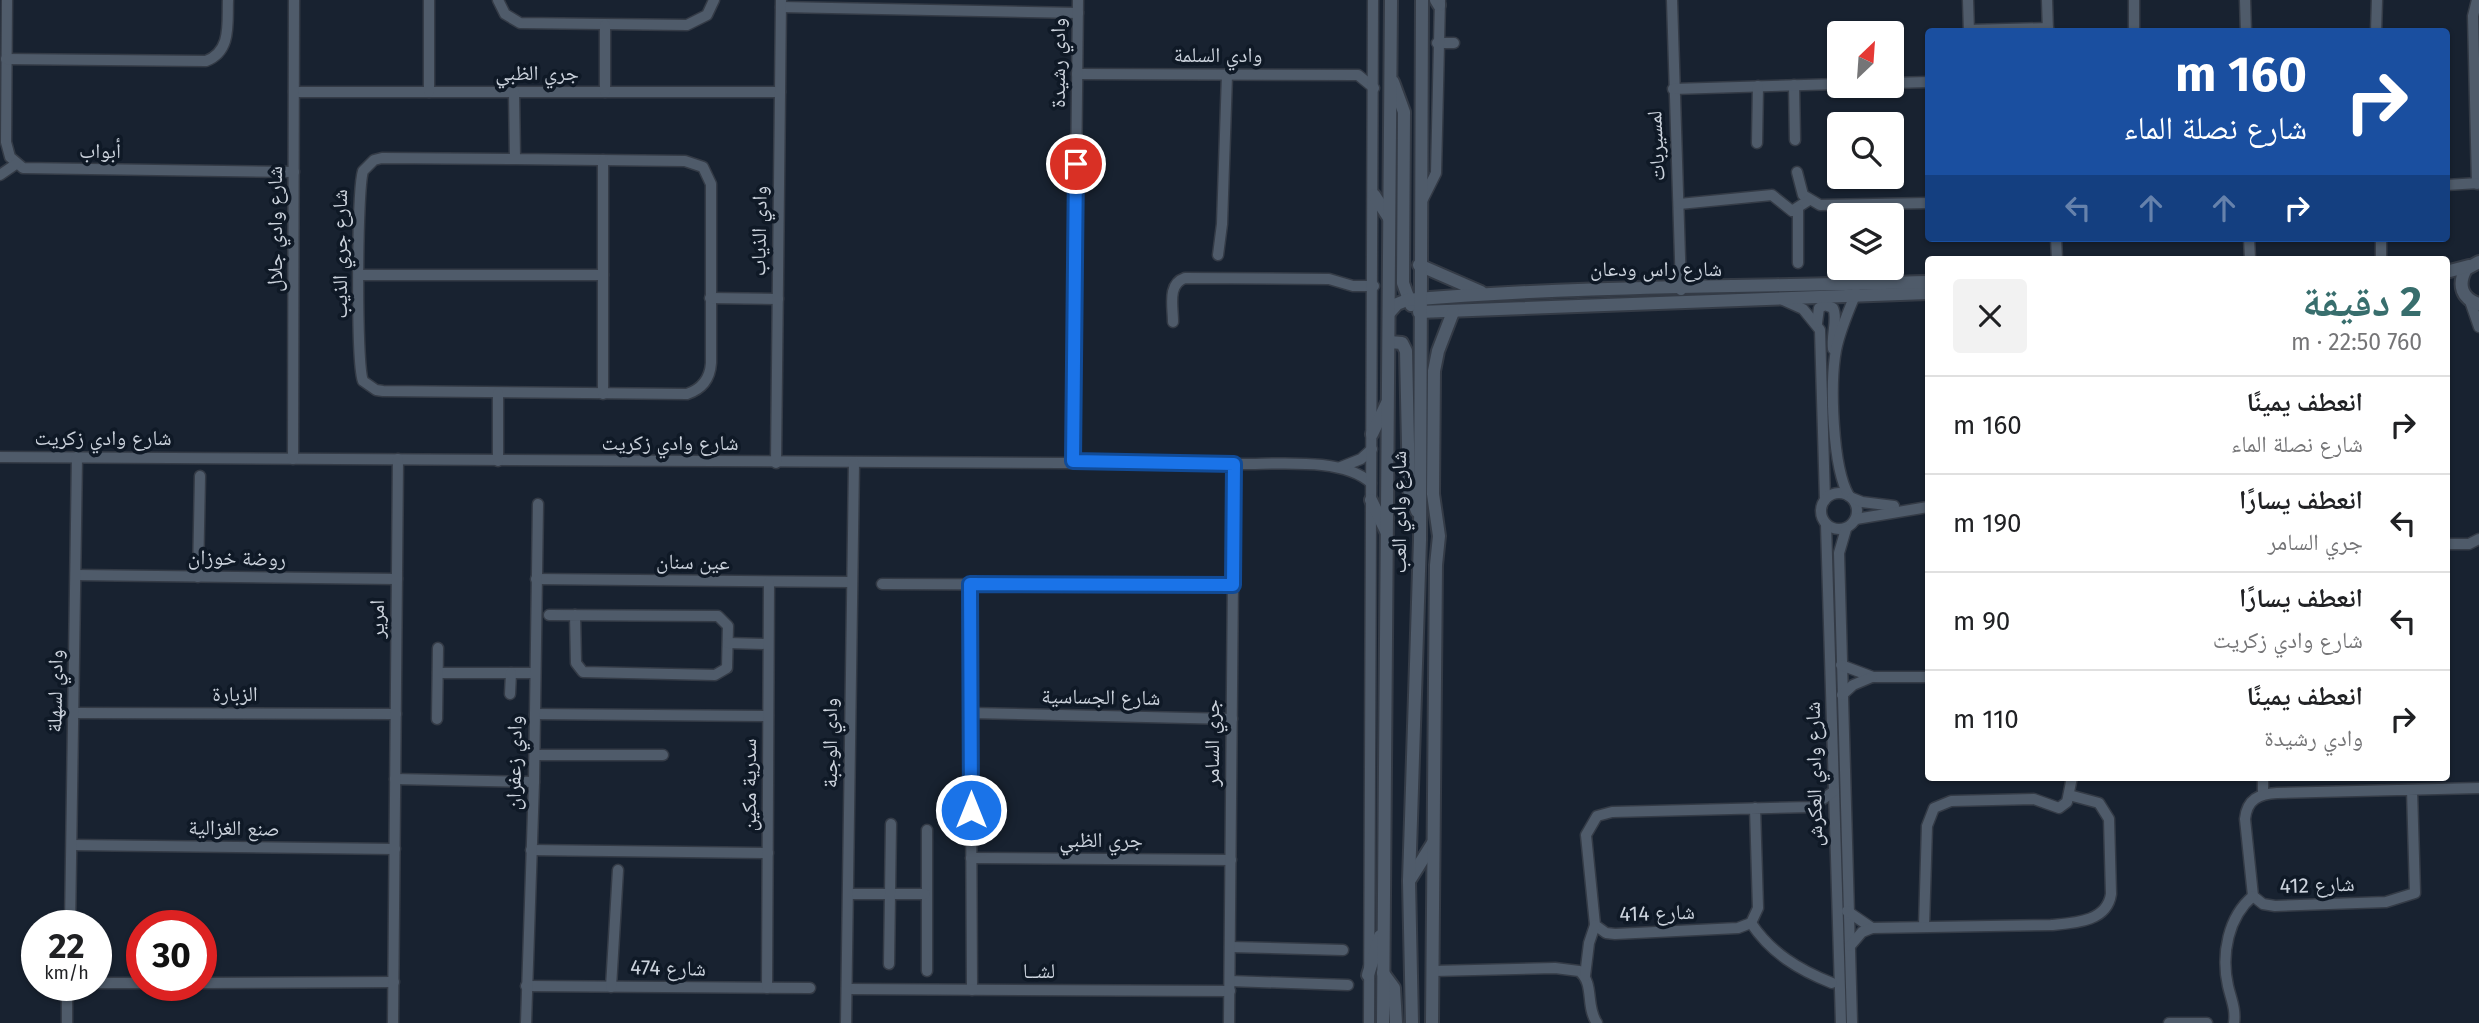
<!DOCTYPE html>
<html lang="ar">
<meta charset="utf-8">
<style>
:root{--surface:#fff;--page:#f2f2f2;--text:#202124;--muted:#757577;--line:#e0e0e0;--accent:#386e6d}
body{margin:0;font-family:"Fira Sans","Noto Naskh Arabic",sans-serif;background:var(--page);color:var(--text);direction:rtl;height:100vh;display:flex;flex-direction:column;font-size:26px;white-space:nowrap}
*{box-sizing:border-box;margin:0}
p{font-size:23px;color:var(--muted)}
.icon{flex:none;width:38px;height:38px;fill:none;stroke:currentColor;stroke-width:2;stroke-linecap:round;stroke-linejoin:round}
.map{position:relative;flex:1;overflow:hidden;direction:ltr}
.side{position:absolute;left:1925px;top:256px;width:525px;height:525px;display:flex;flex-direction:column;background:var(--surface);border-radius:7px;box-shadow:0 2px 5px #0004;direction:rtl}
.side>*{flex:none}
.hud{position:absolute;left:1925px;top:28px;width:525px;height:214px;border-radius:7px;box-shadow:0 2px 5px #0004;direction:rtl;background:#1a4fa0;color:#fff;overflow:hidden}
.needle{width:46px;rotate:25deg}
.controls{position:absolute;left:1827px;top:21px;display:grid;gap:14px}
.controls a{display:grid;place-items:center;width:77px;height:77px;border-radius:7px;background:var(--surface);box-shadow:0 2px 5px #0004;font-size:35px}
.speed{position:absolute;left:21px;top:910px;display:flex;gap:14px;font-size:35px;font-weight:700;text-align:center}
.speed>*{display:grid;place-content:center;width:91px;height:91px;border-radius:50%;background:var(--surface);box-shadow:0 2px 5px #0004;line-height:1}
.speed small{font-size:18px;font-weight:400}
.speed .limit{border:10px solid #d22;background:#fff;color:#111}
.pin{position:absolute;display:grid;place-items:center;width:60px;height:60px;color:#fff;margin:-30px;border:4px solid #fff;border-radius:50%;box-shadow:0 2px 7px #0007}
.me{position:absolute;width:77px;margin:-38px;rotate:0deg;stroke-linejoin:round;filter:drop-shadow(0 0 5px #0008)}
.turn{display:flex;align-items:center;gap:24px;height:147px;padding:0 28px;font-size:32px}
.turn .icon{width:91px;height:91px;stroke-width:2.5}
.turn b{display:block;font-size:49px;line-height:60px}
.lanes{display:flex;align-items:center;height:66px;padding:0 28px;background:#0003;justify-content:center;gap:35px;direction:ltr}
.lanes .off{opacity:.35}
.round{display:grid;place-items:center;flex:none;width:74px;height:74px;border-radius:7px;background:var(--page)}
.head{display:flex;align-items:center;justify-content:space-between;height:119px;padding:0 28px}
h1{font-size:42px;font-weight:700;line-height:52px;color:var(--accent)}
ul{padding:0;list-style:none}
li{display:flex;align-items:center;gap:21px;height:98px;padding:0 28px;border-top:2px solid var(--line)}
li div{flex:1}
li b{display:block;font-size:26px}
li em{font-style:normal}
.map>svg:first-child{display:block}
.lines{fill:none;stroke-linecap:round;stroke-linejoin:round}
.minor-casing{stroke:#343b46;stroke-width:13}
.tertiary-casing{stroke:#343b46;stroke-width:16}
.minor{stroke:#4f5b6a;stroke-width:10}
.tertiary{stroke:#4f5b6a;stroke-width:12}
.route-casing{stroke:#114b97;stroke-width:18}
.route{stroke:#1a73e8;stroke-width:12}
.labels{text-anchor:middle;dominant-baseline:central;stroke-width:7;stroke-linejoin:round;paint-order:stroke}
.street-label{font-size:21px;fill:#cbd2dc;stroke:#0f1926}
</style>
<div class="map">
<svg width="2479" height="1023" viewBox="0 0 2479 1023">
<rect width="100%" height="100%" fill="#182230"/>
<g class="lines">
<g class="minor-casing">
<g id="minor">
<polyline points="7,0 6,142 10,157 23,168 294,172"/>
<polyline points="498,0 505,14 520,23 687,25 707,15 714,0"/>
<polyline points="1672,0 1681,290"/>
<polyline points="1968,0 1969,32"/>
<polyline points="2047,0 2048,32"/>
<polyline points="2134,0 2134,32"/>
<polyline points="2245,0 2246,32"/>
<polyline points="2477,0 2473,16 2477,184"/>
<polyline points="781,7 1078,13"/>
<polyline points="1969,30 2048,28"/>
<polyline points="2376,32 2377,0"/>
<polyline points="1437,43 1454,43"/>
<path d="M6,59L206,61C232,51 227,23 228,0"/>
<polyline points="1077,74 1358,75 1374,88"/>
<polyline points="1892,83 1928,82"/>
<polyline points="1794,85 1795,140"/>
<polyline points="1673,89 1839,84"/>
<polyline points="294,92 780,92"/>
<polyline points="429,92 429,0"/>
<path d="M514,92L515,159L382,158L374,160L363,171C357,190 356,364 363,381L376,390L383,391L687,394C702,389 710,379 711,363V184L703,167L685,161L515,159"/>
<polyline points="605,92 605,25"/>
<polyline points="1757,143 1758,86"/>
<polyline points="1797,172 1803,195 1820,205 1928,203"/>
<polyline points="0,175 16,164"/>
<polyline points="2446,185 2479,183"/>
<polyline points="1421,203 1436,173 1440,0"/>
<polyline points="1679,204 1772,195 1792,211 1809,200"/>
<polyline points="2056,238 2057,259"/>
<polyline points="2249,238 2250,259"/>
<polyline points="2381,238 2381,259"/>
<polyline points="1218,255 1222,224 1227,75"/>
<polyline points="1798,263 1798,209"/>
<polyline points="359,275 603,275"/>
<polyline points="710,298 778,299"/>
<polyline points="1783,300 1803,309 1820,330 1825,500"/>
<polyline points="2470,301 2479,327"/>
<path d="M1173,322C1173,306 1167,284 1185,278L1329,279L1353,286H1374"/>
<path d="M1817,323L1819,308L1825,305L1833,308C1838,318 1831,336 1833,349"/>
<polyline points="603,394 603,160"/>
<path d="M0,457L1234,464C1273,465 1342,456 1371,483"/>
<polyline points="293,459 294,0"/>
<polyline points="498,461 498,393"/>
<polyline points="1073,461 1078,0"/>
<polyline points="776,463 781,0"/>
<polyline points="1341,467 1361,459 1372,449"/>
<circle cx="1839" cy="511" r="18"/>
<path d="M1849,496C1832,467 1830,383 1836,350C1840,330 1848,312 1856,293"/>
<polyline points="1852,498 1862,502 1894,506"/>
<polyline points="1856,519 1928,507"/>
<polyline points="1826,524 1841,1023"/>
<polyline points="1846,529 1839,553 1852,1023"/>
<polyline points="2446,544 2469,544 2479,539"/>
<polyline points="77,575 397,579"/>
<polyline points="198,577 200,476"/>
<polyline points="536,579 850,582"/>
<polyline points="882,584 1233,585"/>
<polyline points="970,584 972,990"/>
<polyline points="549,615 718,616 728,626 727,668 715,675 583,672 576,663 575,615"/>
<polyline points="728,643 768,644"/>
<polyline points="1841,665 1873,677 1928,677"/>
<polyline points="438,673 535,673"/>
<polyline points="510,694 511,673"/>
<polyline points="1842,695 1853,685 1872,677"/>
<polyline points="73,713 396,714"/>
<polyline points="970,713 1232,719"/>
<polyline points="535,714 768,716"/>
<polyline points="437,719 438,648"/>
<polyline points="535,755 663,755"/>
<polyline points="2263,777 2263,794"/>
<polyline points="395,779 534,782"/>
<path d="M2412,790L2415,893L2386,902L2275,906L2263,904L2253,896L2245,819C2247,799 2259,794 2277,793L2479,788"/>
<polyline points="1755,808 1758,908 1751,923 1738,928 1615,934 1606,933 1595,925 1586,835 1597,816 1612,812 1812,807 1834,791"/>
<polyline points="927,830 927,971"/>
<polyline points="73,845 395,849"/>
<polyline points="531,850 768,853"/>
<polyline points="971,858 1231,860"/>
<polyline points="849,894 925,894"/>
<polyline points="1847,911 1872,928"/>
<path d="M1751,923C1771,953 1799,970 1832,983"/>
<polyline points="70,926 77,457"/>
<polyline points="1924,926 1927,826 1934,808 1951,801 2034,799 2059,808 2067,802 2072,777"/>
<path d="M1850,946L1862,932L1872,928L2051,925C2074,923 2107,922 2111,894L2109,819L2099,803L2069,795"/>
<polyline points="1230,947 1343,950"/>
<polyline points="889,964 891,824"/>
<path d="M1433,971L1555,968L1579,971C1595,983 1585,1006 1597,1023"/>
<polyline points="1585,976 1589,943 1595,925"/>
<polyline points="1230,981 1348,985"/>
<polyline points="96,983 142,983"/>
<polyline points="201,983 394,982"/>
<polyline points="526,986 810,988"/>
<polyline points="611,987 618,870"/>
<polyline points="767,988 769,582"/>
<polyline points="848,989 1230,991"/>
<polyline points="67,1023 67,985"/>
<polyline points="393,1023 398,459"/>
<polyline points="526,1023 534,782 538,504"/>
<polyline points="846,1023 854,463"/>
<polyline points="1229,1023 1234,464"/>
<polyline points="1369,1023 1373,0"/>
<polyline points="2169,1023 2207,1023"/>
<path d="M2234,1023C2236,1009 2231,999 2228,986C2221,954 2228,917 2253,896"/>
</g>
</g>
<g class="tertiary-casing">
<g id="tertiary">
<polyline points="1436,0 1439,5"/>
<polyline points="1393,82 1404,112 1403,283 1411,305"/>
<polyline points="1374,195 1389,218"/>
<path d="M2479,262L2466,269C2457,285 2462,299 2479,304"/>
<polyline points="1419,265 1481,292"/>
<polyline points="2446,272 2469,266"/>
<polyline points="1419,312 1928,293"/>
<path d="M1389,313L1397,304L1407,300C1581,285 1755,287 1928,282"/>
<polyline points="1389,342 1402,343 1406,351 1409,490 1417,511"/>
<polyline points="1372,434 1387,403"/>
<polyline points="1371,500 1386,531"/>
<polyline points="1409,881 1433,843"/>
<polyline points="1383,973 1394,988 1396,1023"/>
<polyline points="1368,975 1380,936"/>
<polyline points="1383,1023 1391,0"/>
<polyline points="1412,1023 1409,881 1420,540 1422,0"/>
<polyline points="1432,1023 1436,565 1439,536 1433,494 1434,371 1438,351 1453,312"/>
</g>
</g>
<use href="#minor" class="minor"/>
<use href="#tertiary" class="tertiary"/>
</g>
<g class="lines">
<g class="route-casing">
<polyline id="route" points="971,810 970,584 1233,585 1234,464 1073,461 1076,164"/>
</g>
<use href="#route" class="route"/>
</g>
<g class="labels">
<g class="street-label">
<text x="1218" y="55">وادي السلمة</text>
<text transform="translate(1058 63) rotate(-90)">وادي رشيدة</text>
<text x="537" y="73">جري الظبي</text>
<text transform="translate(1656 146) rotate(-93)">لمسيربات</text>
<text x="100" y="151">أبواب</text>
<text transform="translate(275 229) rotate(-90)">شارع وادي جلال</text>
<text transform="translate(759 231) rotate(-89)">وادي الذياب</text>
<text transform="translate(340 254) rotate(-90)">شارع جري الذيب</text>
<text x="1656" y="269">شارع راس ودعان</text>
<text x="103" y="438">شارع وادي زكريت</text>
<text x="670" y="443">شارع وادي زكريت</text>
<text transform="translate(1399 512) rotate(-90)">شارع وادي العب</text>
<text transform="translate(237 558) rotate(1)">روضة خوزان</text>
<text transform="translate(693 562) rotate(1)">عين سنان</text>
<text transform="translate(377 619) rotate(-90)">امرير</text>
<text transform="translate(55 691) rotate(-89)">وادي لسهلة</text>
<text x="235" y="694">الزبارة</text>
<text transform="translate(1101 697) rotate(1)">شارع الجساسية</text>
<text transform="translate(830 743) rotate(-90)">وادي الوجبة</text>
<text transform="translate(1212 743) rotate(-90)">جري السامر</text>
<text transform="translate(514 763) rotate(-89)">وادي زعفران</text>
<text transform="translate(1814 774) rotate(-91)">شارع وادي العكرش</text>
<text transform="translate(749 785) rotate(-90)">سدرية مكين</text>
<text transform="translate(234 828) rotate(1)">صنع الغزالية</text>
<text x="1101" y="840">جري الظبي</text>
<text transform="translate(2317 885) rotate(-2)">شارع 412</text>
<text transform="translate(1657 913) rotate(-2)">شارع 414</text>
<text transform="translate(668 968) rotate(1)">شارع 474</text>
<text x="1039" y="971">لشــا</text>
</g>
</g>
</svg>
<div class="controls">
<a><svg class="needle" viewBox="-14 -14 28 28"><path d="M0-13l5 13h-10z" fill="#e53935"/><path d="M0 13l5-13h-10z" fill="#757577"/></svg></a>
<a><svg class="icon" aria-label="search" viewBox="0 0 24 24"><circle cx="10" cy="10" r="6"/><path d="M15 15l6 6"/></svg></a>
<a><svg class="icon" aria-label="layers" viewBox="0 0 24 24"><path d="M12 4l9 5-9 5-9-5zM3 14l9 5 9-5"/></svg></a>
</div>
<div class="speed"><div>22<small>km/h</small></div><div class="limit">30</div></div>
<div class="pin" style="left:1076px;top:164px;background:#d93025"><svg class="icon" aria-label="arrive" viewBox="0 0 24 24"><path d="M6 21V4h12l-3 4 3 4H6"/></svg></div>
<svg class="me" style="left:971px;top:810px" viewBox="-20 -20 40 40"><circle r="17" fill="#1a73e8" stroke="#fff" stroke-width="3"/><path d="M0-11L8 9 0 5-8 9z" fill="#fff"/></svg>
<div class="hud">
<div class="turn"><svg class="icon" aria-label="right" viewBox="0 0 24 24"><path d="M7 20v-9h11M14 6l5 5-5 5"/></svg><div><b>160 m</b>شارع نصلة الماء</div></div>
<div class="lanes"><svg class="icon off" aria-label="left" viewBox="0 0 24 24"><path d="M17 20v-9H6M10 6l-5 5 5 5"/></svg><svg class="icon off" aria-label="ahead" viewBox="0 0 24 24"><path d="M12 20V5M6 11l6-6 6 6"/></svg><svg class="icon off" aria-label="ahead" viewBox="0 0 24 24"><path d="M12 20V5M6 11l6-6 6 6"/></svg><svg class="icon" aria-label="right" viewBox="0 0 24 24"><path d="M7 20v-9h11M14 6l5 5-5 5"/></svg></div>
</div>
<section class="side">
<div class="head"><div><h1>2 دقيقة</h1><p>760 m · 22:50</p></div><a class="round"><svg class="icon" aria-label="close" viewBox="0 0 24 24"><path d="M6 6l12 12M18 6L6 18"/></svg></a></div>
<ul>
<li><svg class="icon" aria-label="right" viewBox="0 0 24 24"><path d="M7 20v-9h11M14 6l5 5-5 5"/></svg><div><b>انعطف يمينًا</b><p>شارع نصلة الماء</p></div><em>160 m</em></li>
<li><svg class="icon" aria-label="left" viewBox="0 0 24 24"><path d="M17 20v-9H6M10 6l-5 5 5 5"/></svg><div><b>انعطف يسارًا</b><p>جري السامر</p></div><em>190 m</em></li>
<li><svg class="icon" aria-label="left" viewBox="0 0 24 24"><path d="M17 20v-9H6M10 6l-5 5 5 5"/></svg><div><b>انعطف يسارًا</b><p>شارع وادي زكريت</p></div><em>90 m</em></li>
<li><svg class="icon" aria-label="right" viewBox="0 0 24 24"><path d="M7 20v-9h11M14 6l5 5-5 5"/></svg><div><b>انعطف يمينًا</b><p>وادي رشيدة</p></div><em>110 m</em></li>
</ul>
</section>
</div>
